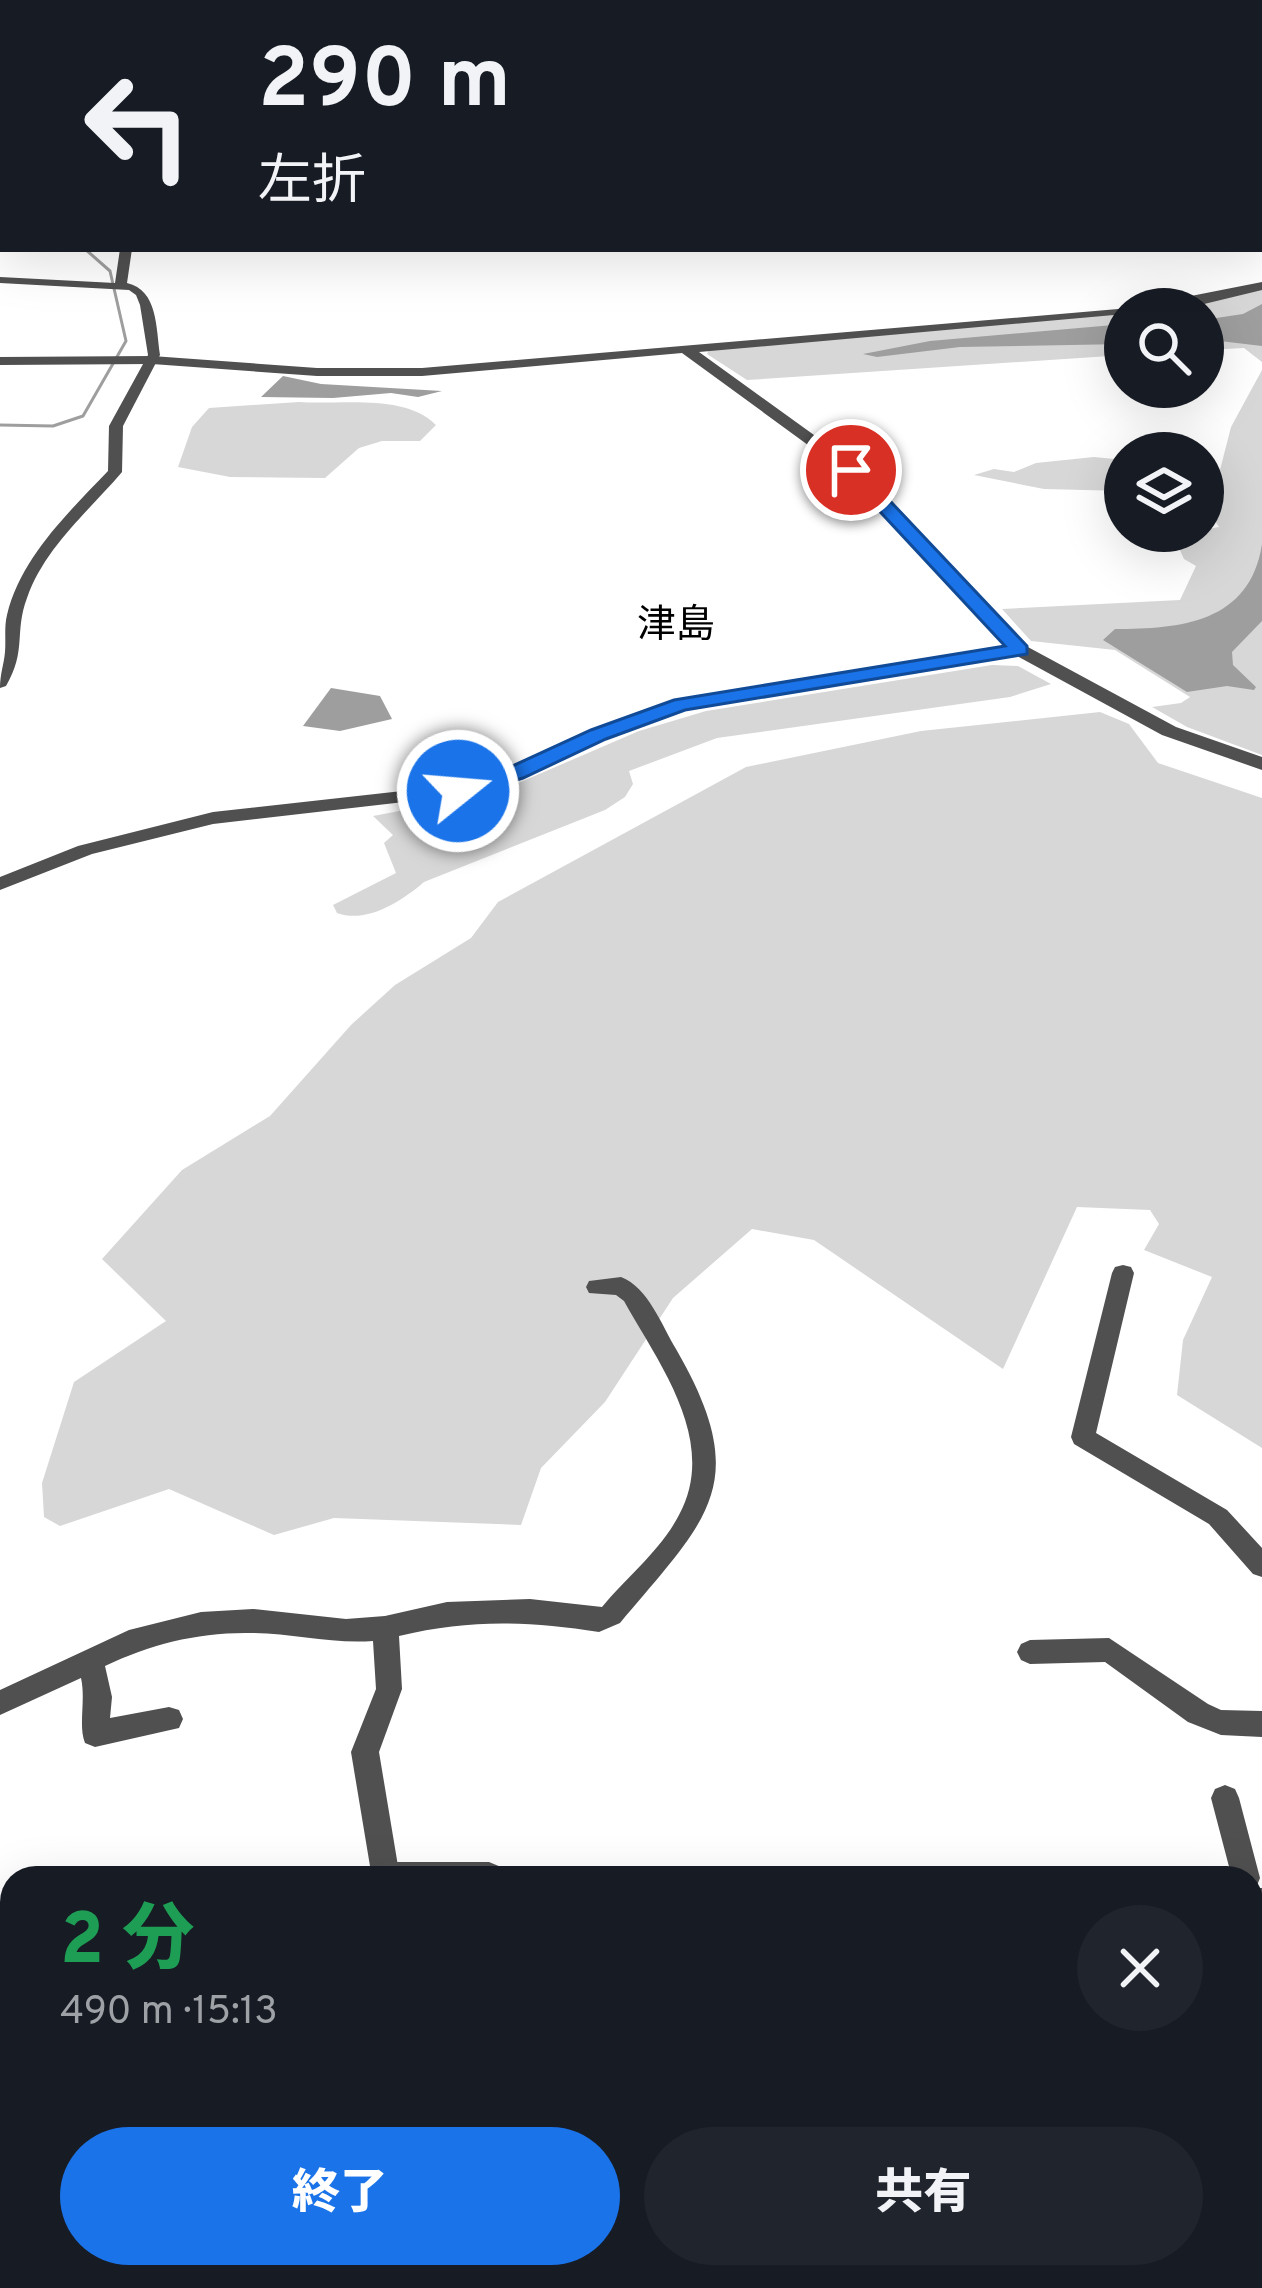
<!DOCTYPE html>
<html lang="ja">
<meta charset="utf-8">
<style>
:root{--surface:#171b24;--page:#20242c;--text:#f1f3f6;--muted:#9ea1a6;--accent:#1a73e8}
body{margin:0;font-family:Overpass,"Noto Sans JP",sans-serif;background:var(--page);color:var(--text);height:100vh;display:flex;flex-direction:column;font-size:45px;white-space:nowrap}
*{box-sizing:border-box;margin:0}
p{font-size:39px;color:var(--muted)}
.icon{flex:none;width:66px;height:66px;fill:none;stroke:currentColor;stroke-width:2;stroke-linecap:round;stroke-linejoin:round}
.map{position:relative;flex:1;overflow:hidden}
.panel{position:absolute;left:0px;top:1866px;width:1263px;height:423px;display:flex;flex-direction:column;background:var(--surface);border-radius:36px 36px 0 0;box-shadow:0 12px 48px #0002}
.panel>*{flex:none}
.guide{position:absolute;left:0px;top:0px;width:1263px;height:252px;box-shadow:0 12px 48px #0002;background:#171b24;color:var(--text);overflow:hidden}
.controls{position:absolute;left:1104px;top:288px;display:grid;gap:24px}
.controls a{display:grid;place-items:center;width:120px;height:120px;border-radius:50%;background:var(--surface);box-shadow:0 12px 48px #0002;font-size:60px}
.pin{position:absolute;display:grid;place-items:center;width:102px;height:102px;color:#fff;margin:-51px;border:6px solid #fff;border-radius:50%;box-shadow:0 3px 12px #0007}
.me{position:absolute;width:132px;margin:-66px;rotate:73deg;stroke-linejoin:round;filter:drop-shadow(0 0 9px #0008)}
.turn{display:flex;align-items:center;gap:42px;height:252px;padding:0 60px;font-size:54px}
.turn .icon{width:156px;height:156px;stroke-width:2.5}
.turn b{display:block;font-size:84px;line-height:102px}
.round{display:grid;place-items:center;flex:none;width:126px;height:126px;border-radius:63px;background:var(--page)}
.head{display:flex;align-items:center;justify-content:space-between;height:204px;padding:0 60px}
h1{font-size:72px;font-weight:800;line-height:90px;color:#1e9e55}
.action{display:flex;gap:24px;margin-top:auto;padding:24px 60px}
.action a{flex:1;height:138px;border-radius:72px;background:var(--accent);color:#fff;font-size:48px;font-weight:800;line-height:138px;text-align:center}
.action a+a{background:var(--page);color:var(--text)}
.map>svg:first-child{display:block}
.green{fill:#d7d7d7}
.water{fill:#9e9e9e}
.lines{fill:none;stroke-linecap:round;stroke-linejoin:round}
.stream-far1{stroke:#9e9e9e;stroke-width:3}
.stream{stroke:#9e9e9e;stroke-width:9}
.minor{fill:#505050;fill-rule:evenodd}
.tertiary{fill:#505050;fill-rule:evenodd}
.route{fill:#1a73e8;stroke:#114b97;stroke-width:3}
.labels{text-anchor:middle;dominant-baseline:central;stroke-width:9;stroke-linejoin:round;paint-order:stroke}
.far-quarter-label{font-size:39px;fill:#000;stroke:#fff}
</style>
<div class="map">
<svg width="1262" height="2288" viewBox="0 0 1262 2288">
<rect width="100%" height="100%" fill="#fff"/>
<g class="green">
<polygon points="1262,289 1262,362 1244,348 1203,350 1203,309 1173,309"/>
<polygon points="1125,313 1125,355 747,380 707,354 709,350"/>
<polygon points="1262,370 1262,755 1187,727 1152,707 1181,703 1190,697 1115,650 1031,641 1002,609 1180,600 1196,566 1184,559 1173,535 1219,527 1211,515 1203,513 1203,468 1220,470 1231,427"/>
<path d="M299,402C341,405 405,393 436,425L420,441H382L359,448L325,478L230,477L178,467L192,427L209,408Z"/>
<polygon points="1094,457 1125,460 1125,491 1044,489 974,475 994,469 1014,472 1036,463"/>
<path d="M992,665L1018,666L1051,684L1010,697L717,738L629,771L633,784L625,797L605,810L424,882C402,901 367,924 337,913L333,905L396,873L384,843L393,835L373,816L495,793L639,731L706,711Z"/>
<polygon points="1100,712 1129,724 1158,763 1262,798 1262,1448 1177,1395 1183,1340 1212,1277 1144,1250 1159,1224 1150,1210 1077,1207 1003,1369 814,1240 752,1229 673,1298 605,1402 541,1468 521,1525 334,1518 274,1535 169,1489 60,1526 44,1517 42,1483 74,1382 166,1321 102,1259 182,1170 270,1116 351,1025 395,985 471,938 498,902 746,767 921,731"/>
</g>
<g class="water">
<polygon points="1262,304 1262,346 1203,339 1203,320 1243,314"/>
<polygon points="1125,324 1125,344 960,347 877,357 863,354 930,341"/>
<polygon points="283,376 321,384 442,391 418,397 391,393 333,398 261,397"/>
<path d="M1262,544V621L1232,652L1233,665L1256,687L1254,690L1227,686L1187,692L1103,640L1115,629C1180,629 1250,623 1262,544Z"/>
<polygon points="331,688 380,696 392,719 340,731 303,726"/>
</g>
<g class="lines">
<polyline class="stream-far1" points="0,425 53,426 83,416 126,341 110,271 85,249"/>
<g class="stream">
<polyline points="1251,2031 1262,2036"/>
<polyline points="0,2109 12,2109"/>
</g>
<g class="minor">
<polygon points="0,67 3,68 3,92 0,93"/>
<rect x="1260" y="148" width="2" height="7"/>
<polygon points="0,157 3,158 3,165 0,164"/>
<path d="M120,249H132L127,283C158,290 156,328 160,355L123,426L122,472C88,512 45,547 27,598C14,633 27,650 6,686L0,688C0,674 4,664 5,652C6,639 4,627 7,615C21,557 69,512 108,471L109,426L148,355L140,305L136,295L129,290L0,283V277L115,283Z"/>
<polygon points="1123,1265 1131,1267 1134,1273 1096,1433 1227,1510 1262,1548 1262,1577 1253,1574 1209,1524 1074,1444 1071,1437 1112,1273 1115,1267"/>
<path d="M621,1277C648,1287 662,1326 676,1349C754,1484 708,1518 620,1623L599,1632C527,1621 470,1619 399,1636L402,1689L379,1752L400,1878H372L351,1752L376,1689L373,1641C331,1644 292,1633 251,1633C199,1632 151,1644 105,1666L112,1697L110,1718L169,1707L179,1710L183,1719L179,1728L95,1747L85,1743C78,1726 86,1700 81,1678L0,1715V1690L129,1630L201,1612L253,1609L346,1619L385,1616L447,1602L530,1599L602,1607C627,1577 661,1550 679,1515C719,1441 659,1364 624,1301L616,1295L589,1293L586,1287L589,1281Z"/>
<polygon points="1109,1638 1208,1704 1221,1710 1262,1711 1262,1737 1221,1735 1188,1722 1105,1662 1030,1664 1021,1660 1017,1652 1021,1644 1030,1640"/>
<polygon points="1225,1785 1235,1789 1239,1798 1260,1878 1256,1888 1251,1890 1251,1878 1232,1878 1211,1798 1215,1789"/>
<polygon points="0,1924 12,1929 12,1959 0,1954"/>
</g>
<g class="tertiary">
<polygon points="1262,282 1262,290 1200,305 1125,309 1125,314 699,352 857,466 1026,646 1176,727 1262,757 1262,770 1162,735 1017,656 685,710 605,738 522,777 465,795 213,824 92,854 0,890 0,877 78,846 213,812 456,785 508,769 591,730 681,699 1007,647 845,472 682,353 422,376 317,376 152,364 0,365 0,357 152,356 317,368 422,368 1130,308"/>
<polygon points="385,1862 489,1862 501,1867 506,1878 368,1878 373,1867"/>
<rect x="1251" y="1888" width="11" height="32"/>
<rect x="0" y="2029" width="12" height="36"/>
</g>
</g>
<polygon class="route" points="844,466 857,466 1027,646 1027,654 685,710 606,739 523,778 458,798 450,796 450,786 508,768 591,730 674,700 1005,646 844,473"/>
<g class="labels">
<g class="far-quarter-label">
<text x="676" y="627">津島</text>
</g>
</g>
</svg>
<div class="controls">
<a><svg class="icon" aria-label="search" viewBox="0 0 24 24"><circle cx="10" cy="10" r="6"/><path d="M15 15l6 6"/></svg></a>
<a><svg class="icon" aria-label="layers" viewBox="0 0 24 24"><path d="M12 4l9 5-9 5-9-5zM3 14l9 5 9-5"/></svg></a>
</div>
<div class="pin" style="left:851px;top:470px;background:#d93025"><svg class="icon" aria-label="arrive" viewBox="0 0 24 24"><path d="M6 21V4h12l-3 4 3 4H6"/></svg></div>
<svg class="me" style="left:458px;top:791px" viewBox="-20 -20 40 40"><circle r="17" fill="#1a73e8" stroke="#fff" stroke-width="3"/><path d="M0-11L8 9 0 5-8 9z" fill="#fff"/></svg>
<div class="guide">
<div class="turn"><svg class="icon" aria-label="left" viewBox="0 0 24 24"><path d="M17 20v-9H6M10 6l-5 5 5 5"/></svg><div><b>290 m</b>左折</div></div>
</div>
<section class="panel">
<div class="head"><div><h1>2 分</h1><p>490 m · 15:13</p></div><a class="round"><svg class="icon" aria-label="close" viewBox="0 0 24 24"><path d="M6 6l12 12M18 6L6 18"/></svg></a></div>
<div class="action"><a>終了</a><a>共有</a></div>
</section>
</div>
